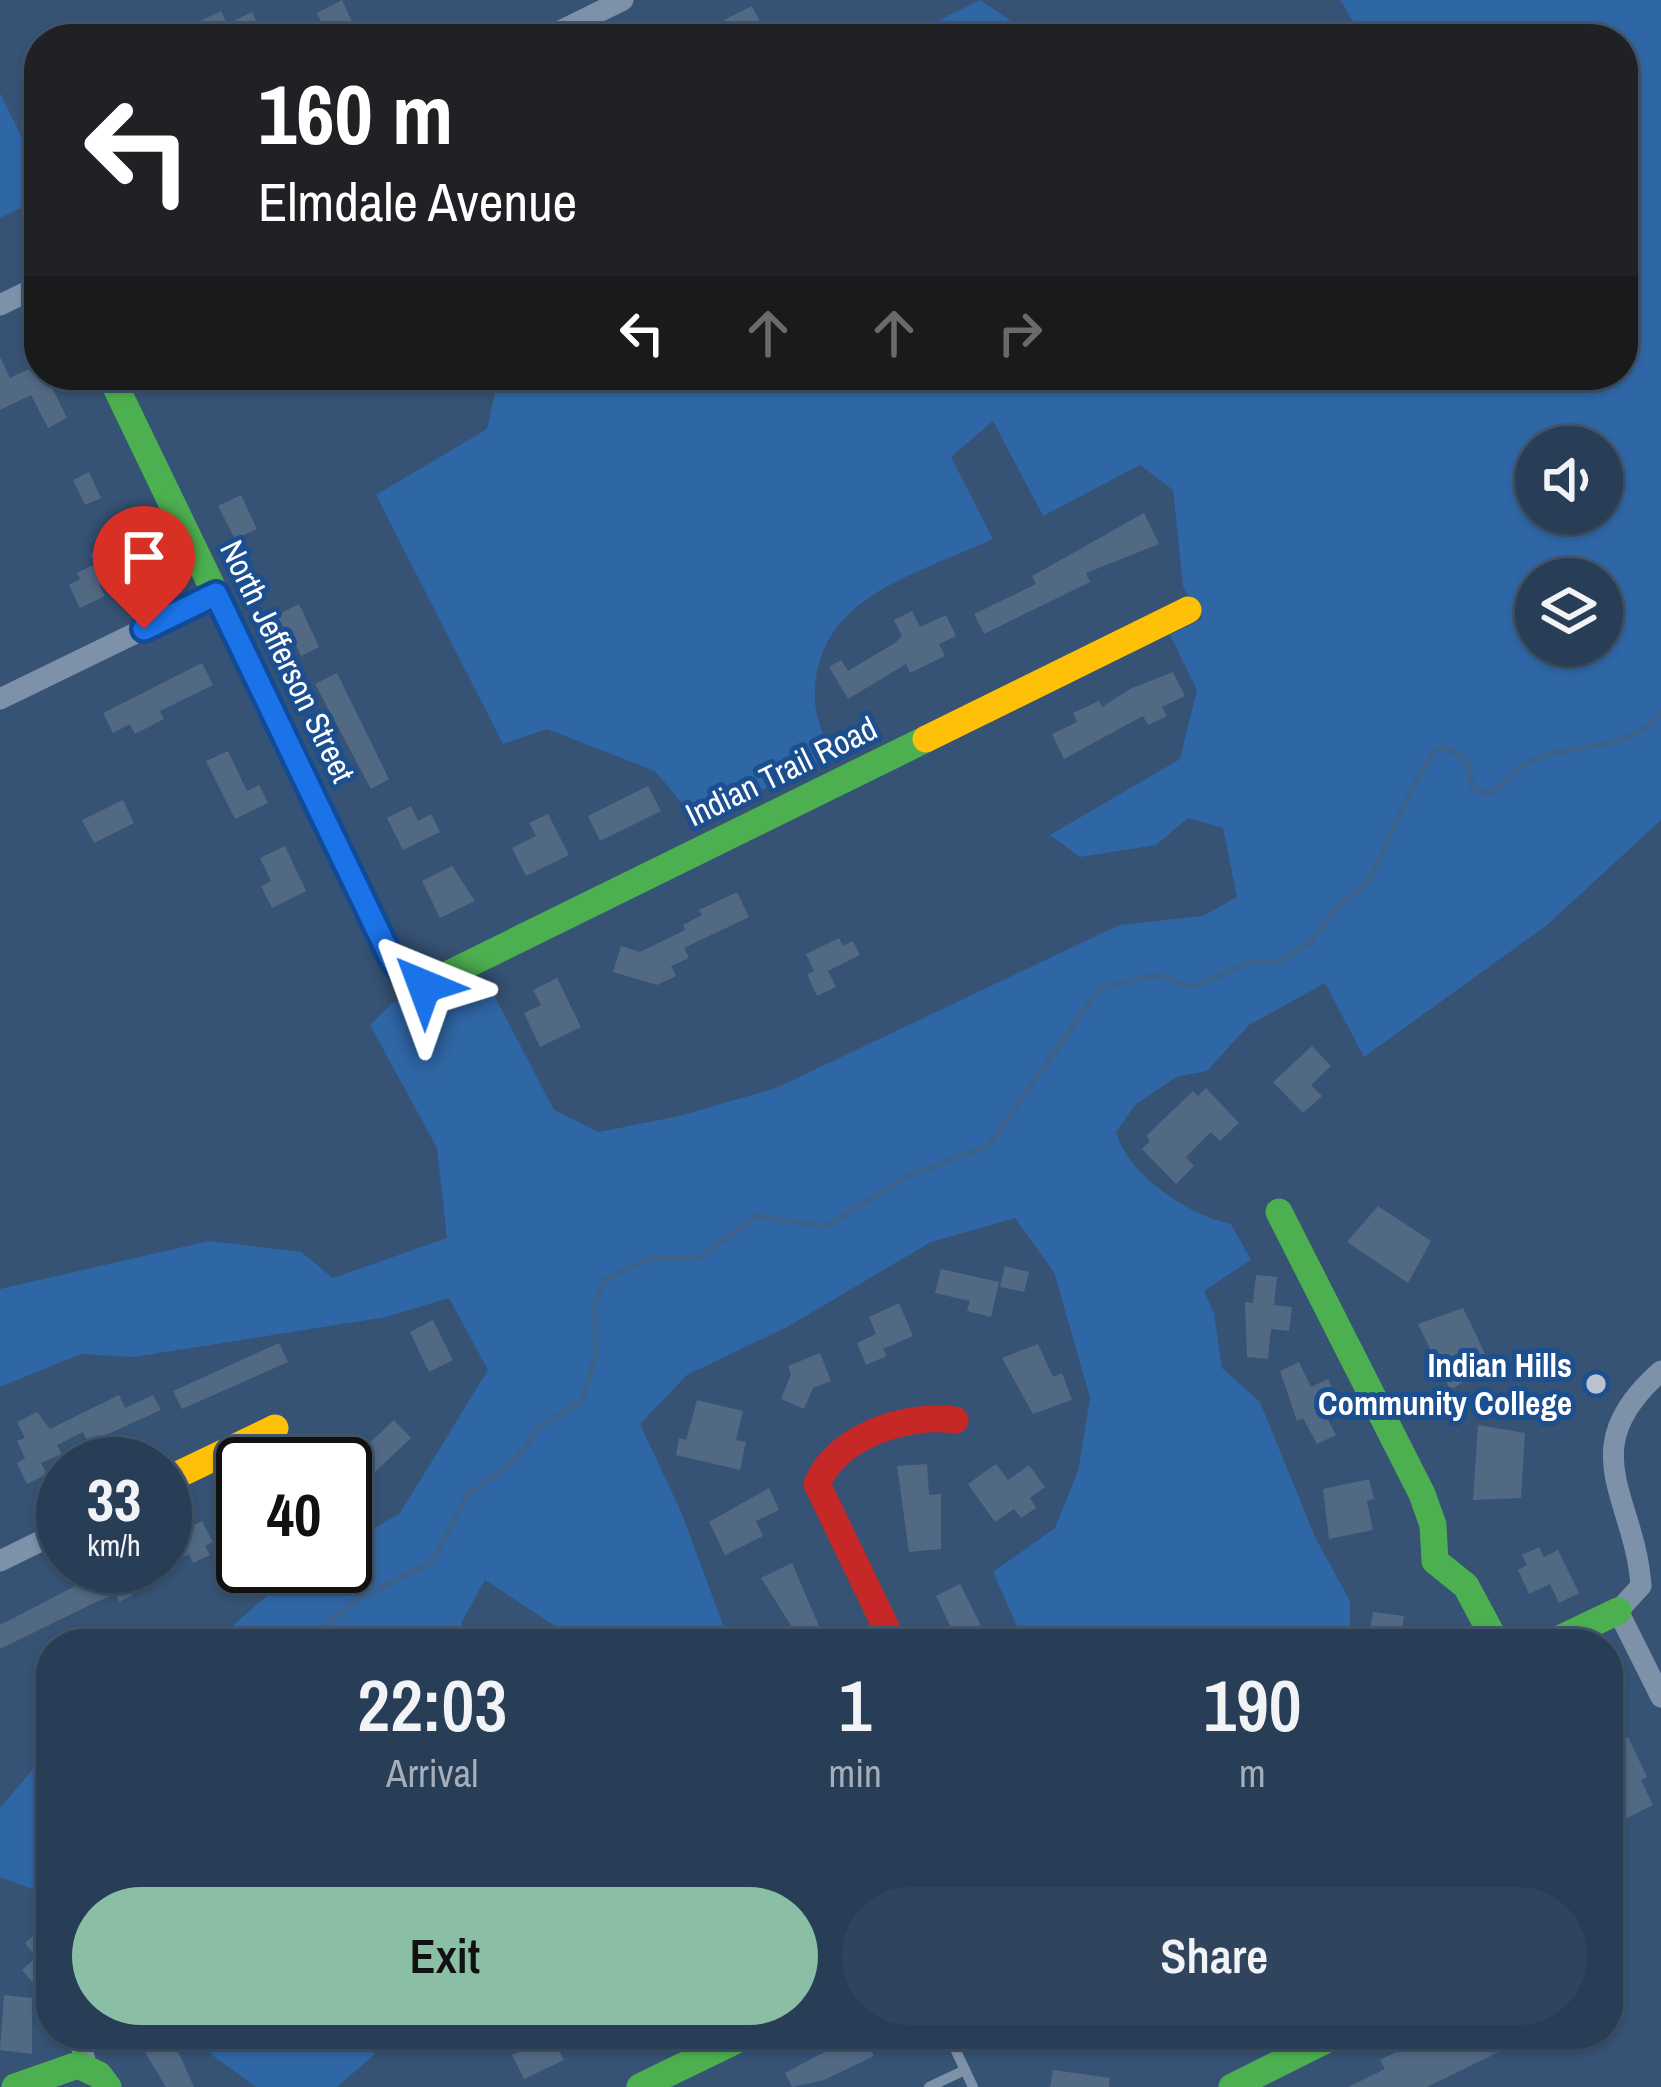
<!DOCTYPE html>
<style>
:root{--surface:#283e57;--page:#30455d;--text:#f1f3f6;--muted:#a5aeba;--line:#44576d;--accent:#8abfa5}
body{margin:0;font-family:"Archivo Narrow",sans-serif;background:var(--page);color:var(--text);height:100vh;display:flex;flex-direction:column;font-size:45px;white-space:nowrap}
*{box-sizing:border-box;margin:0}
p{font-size:39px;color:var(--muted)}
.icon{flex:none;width:66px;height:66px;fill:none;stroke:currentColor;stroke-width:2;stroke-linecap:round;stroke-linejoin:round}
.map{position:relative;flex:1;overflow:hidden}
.sheet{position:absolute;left:36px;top:1629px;width:1587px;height:420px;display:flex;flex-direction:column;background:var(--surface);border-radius:48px;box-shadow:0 3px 9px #0004,0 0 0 3px var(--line)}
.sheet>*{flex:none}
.hud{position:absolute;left:24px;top:24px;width:1614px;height:366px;border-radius:48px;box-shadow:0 3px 9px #0004,0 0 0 3px var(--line);background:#202124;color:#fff;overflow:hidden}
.controls{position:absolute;left:1515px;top:426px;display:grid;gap:24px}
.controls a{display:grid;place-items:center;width:108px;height:108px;border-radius:50%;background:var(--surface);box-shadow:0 3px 9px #0004,0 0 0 3px var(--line);font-size:60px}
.speed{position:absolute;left:36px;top:1437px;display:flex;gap:24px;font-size:60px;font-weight:700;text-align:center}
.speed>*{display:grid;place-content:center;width:156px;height:156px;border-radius:50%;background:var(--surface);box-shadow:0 3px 9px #0004,0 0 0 3px var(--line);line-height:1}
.speed small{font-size:30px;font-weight:400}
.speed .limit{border:6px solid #111;border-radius:18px;background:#fff;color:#111}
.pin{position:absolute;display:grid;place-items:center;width:102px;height:102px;color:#fff;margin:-123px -51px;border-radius:50% 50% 50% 0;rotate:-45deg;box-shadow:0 0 12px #0007}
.pin .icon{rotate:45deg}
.me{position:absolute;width:132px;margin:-66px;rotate:316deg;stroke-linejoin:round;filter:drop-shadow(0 0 9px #0008)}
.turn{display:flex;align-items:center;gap:42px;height:252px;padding:0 36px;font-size:54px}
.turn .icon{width:156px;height:156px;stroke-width:2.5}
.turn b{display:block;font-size:84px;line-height:102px}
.lanes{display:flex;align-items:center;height:114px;padding:0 36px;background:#0003;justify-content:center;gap:60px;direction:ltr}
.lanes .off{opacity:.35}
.eta{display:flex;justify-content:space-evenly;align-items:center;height:204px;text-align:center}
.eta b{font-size:72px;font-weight:600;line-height:84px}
.button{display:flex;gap:24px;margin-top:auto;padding:24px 36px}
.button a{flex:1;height:138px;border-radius:72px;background:var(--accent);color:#111;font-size:48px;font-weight:600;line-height:138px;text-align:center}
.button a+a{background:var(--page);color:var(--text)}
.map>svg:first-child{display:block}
.green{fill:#2f66a5;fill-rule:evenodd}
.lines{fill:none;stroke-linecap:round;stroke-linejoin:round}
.stream{stroke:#3b618d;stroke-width:6}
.building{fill:#526984}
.lane{stroke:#7d92a8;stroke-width:10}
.street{stroke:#7d92a8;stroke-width:21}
.fast{stroke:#4caf50;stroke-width:27}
.slow{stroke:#ffc107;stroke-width:27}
.jam{stroke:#c62828;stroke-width:27}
.route-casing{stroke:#114b97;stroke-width:30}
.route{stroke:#1a73e8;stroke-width:21}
.poi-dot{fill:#b9c2ce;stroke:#1b4f8f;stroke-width:4.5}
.labels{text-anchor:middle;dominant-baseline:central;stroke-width:10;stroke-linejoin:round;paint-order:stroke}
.street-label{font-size:33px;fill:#fff;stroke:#1b4f8f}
.poi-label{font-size:33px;font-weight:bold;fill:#fff;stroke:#1b4f8f;text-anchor:end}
</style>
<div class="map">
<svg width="1661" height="2087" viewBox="0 0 1661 2087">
<rect width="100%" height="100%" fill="#365274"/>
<g class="green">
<polygon points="980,0 1011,21 1018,39 932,39 931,24"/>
<path d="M1340,0H1661V820L1547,925L1364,1057L1325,983L1249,1025L1207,1071L1176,1077L1135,1105L1116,1132C1128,1175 1188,1215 1231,1224L1251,1260L1204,1291L1214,1313L1222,1368L1260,1402L1316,1539L1350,1601V1644H1134L1129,1637L1096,1644H1025L993,1572L1055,1528L1078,1471L1090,1398L1054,1272L1015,1218L931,1242L787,1327L687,1375L640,1424L682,1514L730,1644H571L570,1636L485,1580L461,1623L466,1644H213C253,1609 289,1566 345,1566V1546L400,1513L488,1370L449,1298L386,1317L134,1357L81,1354L0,1387V1289L209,1241L301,1252L333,1278L447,1238L437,1148L370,1025L392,1003L487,982L554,1110L599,1132L679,1116L776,1088L1119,925L1203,916L1237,897L1223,828L1188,818L1156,845L1080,857L1050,835L1180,759L1197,690L1170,635L1202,619L1183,586L1173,490L1140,465L1043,516L993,421L951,457L993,539C916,575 811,597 815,702C816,719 826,740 830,756L698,822L655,771L547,729L503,744L376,495L487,429L499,375H541L546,387L570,375H1623V39H1364ZM1536,447H1602V513H1536ZM1536,579H1602V645H1536Z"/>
<polygon points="1146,20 1185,39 1117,39"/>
<polygon points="0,93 39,172 39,199 0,218"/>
<polygon points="51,1748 51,1886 42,1893 0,1877 0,1808"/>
<polygon points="213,2034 372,2034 374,2055 337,2087 256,2087 208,2052"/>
</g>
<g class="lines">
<g class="stream">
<path d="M303,1644L357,1599L432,1562L467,1496L514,1461L540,1427L582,1400L596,1354L595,1305L604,1280L650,1259L699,1258L756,1216L825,1227L908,1176L988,1146L1100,988L1156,975L1192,987L1250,962L1277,963L1311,942L1334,910L1368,882L1414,786L1432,754L1445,747L1466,760L1473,789L1490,794C1505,782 1517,766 1536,759C1573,744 1638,749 1661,712"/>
<polyline points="46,1809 51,1806"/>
</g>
</g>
<g class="building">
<polygon points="342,0 355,28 329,39 317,13"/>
<polygon points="752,6 764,29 733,39 724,20"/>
<polygon points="221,11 227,24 252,12 265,39 196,39 205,35 198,22"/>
<polygon points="0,357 10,378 39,364 39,375 46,375 67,418 48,428 31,395 0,410"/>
<polygon points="89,472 101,498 85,505 73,480"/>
<polygon points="241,495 257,529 235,539 218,506"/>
<polygon points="1144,513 1159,544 1086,573 1090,582 984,634 974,614 1036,584 1032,576"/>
<polygon points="142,528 162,569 138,581 133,569 99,585 105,596 80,608 69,585 80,579 77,573 95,564 90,554"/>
<polygon points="299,604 319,647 301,656 293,639 286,642 273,617"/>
<polygon points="912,611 920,627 946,615 956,636 939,644 945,656 910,673 906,664 848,699 829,667 841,660 848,671 895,643 902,636 894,620"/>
<polygon points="202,663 213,685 160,711 164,719 135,734 130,724 113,733 103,713"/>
<polygon points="1173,672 1185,696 1162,707 1167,716 1148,725 1143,716 1064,759 1052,734 1077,722 1073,713 1099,701 1102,707 1130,689"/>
<polygon points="337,673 389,779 371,789 315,684"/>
<polygon points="228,751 247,791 259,785 268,803 235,819 206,761"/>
<polygon points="648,786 661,811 600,841 588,816"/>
<polygon points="123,800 134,823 94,843 82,820"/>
<polygon points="411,806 418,821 431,814 440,832 403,850 387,818"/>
<polygon points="548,814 569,855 526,876 512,848 536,836 529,823"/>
<polygon points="285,846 306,891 272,908 261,886 271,881 260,858"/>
<polygon points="452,866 475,901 440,918 422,881"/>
<polygon points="737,892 749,917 684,948 689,958 671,966 676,976 657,985 613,972 621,946 640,952 685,930 683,925 702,915 699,910"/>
<polygon points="839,938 843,946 853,941 860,955 828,971 836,987 817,996 807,974 814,971 806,954"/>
<polygon points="557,978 581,1027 540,1047 524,1013 541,1005 533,990"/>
<polygon points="1312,1046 1331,1066 1311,1085 1322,1096 1303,1113 1273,1082"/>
<polygon points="1206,1088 1239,1123 1220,1141 1211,1132 1186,1157 1194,1166 1176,1184 1142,1149 1150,1141 1146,1136 1193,1091 1198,1096"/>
<polygon points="1378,1206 1431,1241 1408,1283 1347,1242"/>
<polygon points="1005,1266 1029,1272 1024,1292 1000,1287"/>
<polygon points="941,1269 999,1282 991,1317 967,1311 970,1301 935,1293"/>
<polygon points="1256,1275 1277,1277 1274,1305 1292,1307 1289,1331 1271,1329 1268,1359 1247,1357 1245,1302 1253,1303"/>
<polygon points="899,1303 913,1336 883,1349 887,1356 866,1365 857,1343 876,1334 869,1317"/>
<polygon points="1463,1308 1491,1366 1450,1390 1418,1324"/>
<polygon points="433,1320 453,1360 429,1372 410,1332"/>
<polygon points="279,1343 288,1362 182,1409 173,1391"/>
<polygon points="1038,1344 1053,1377 1062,1373 1072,1400 1033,1414 1002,1358"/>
<polygon points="820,1353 831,1381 813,1388 804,1409 781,1399 791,1374 788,1366"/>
<polygon points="1299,1362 1311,1387 1328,1379 1338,1400 1322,1408 1336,1435 1317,1444 1303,1418 1297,1421 1280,1371"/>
<polygon points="119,1395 125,1408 153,1395 161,1410 88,1443 83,1432 57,1445 62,1454 41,1463 47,1474 27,1484 17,1463 25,1458 17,1441 25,1438 17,1422 37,1412 50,1429"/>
<polygon points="697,1400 743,1411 736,1440 746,1442 740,1470 676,1455 679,1438 686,1440"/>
<polygon points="394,1420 411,1438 375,1472 358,1454"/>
<polygon points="1478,1425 1525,1433 1521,1498 1473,1500"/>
<polygon points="927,1464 929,1495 941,1494 941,1549 909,1552 897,1466"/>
<polygon points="996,1464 1008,1480 1029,1465 1045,1487 1030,1498 1036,1508 1021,1518 1014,1509 995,1522 968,1484"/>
<polygon points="1369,1479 1374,1499 1367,1501 1373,1530 1329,1539 1323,1489"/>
<polygon points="769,1488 779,1510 756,1521 763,1536 725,1555 709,1522"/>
<polygon points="202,1521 213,1542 205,1546 210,1555 193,1563 189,1554 165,1566 165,1539"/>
<polygon points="1539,1547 1544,1557 1558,1550 1579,1593 1559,1603 1550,1584 1529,1594 1518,1570 1527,1565 1522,1555"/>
<polygon points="792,1563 822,1633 802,1643 761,1578"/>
<polygon points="114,1566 144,1566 149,1578 130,1588 133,1595 119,1602 116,1594 96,1602 0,1649 0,1625"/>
<polygon points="960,1584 990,1644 933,1644 954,1634 936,1596"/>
<polygon points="1373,1612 1404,1616 1401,1640 1368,1644"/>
<polygon points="1628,1737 1647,1777 1641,1780 1653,1805 1621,1821 1614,1806 1623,1801 1610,1776 1618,1772 1608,1746"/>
<polygon points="40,1930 51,1944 51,1984 41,1992 22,1970 36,1957 25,1943"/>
<polygon points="4,1995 32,1998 32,2054 0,2050"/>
<polygon points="134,2034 170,2034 194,2087 166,2087"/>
<polygon points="858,2034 902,2034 871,2049 874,2056 824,2080 792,2087 785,2073"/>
<polygon points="1432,2034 1503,2034 1509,2047 1427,2087 1348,2087 1385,2069 1380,2060"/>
<polygon points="552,2036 564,2060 524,2079 512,2055"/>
<polygon points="1053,2070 1110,2078 1109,2087 1050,2087"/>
</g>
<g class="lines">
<g class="lane">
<polyline points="948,2034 973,2087"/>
<polyline points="929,2087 965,2070"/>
</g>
<g class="street">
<polyline points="544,39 623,0"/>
<polyline points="0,305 39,286"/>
<polyline points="0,699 216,594"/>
<path d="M1661,1371C1571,1450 1635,1496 1641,1586L1618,1611L1661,1697"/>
<polyline points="0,1561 63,1530"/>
<polyline points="78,2034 86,2064"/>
</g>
<g class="fast">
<polyline points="110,375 391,958 405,977 424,986 926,739"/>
<polyline points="1279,1212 1422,1494 1433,1525 1435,1561 1466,1586 1497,1644"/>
<polyline points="1549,1644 1618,1611"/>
<polyline points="15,2087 78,2065 99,2075 108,2087"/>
<polyline points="640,2087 749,2034"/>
<polyline points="1232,2087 1338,2034"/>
</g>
<g class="slow">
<polyline points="926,739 1188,610"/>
<polyline points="165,1481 275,1428"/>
</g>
<path class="jam" d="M894,1644L817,1484C837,1436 907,1413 955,1420"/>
</g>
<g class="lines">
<g class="route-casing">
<polyline id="route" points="144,629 216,594 391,958 405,977 424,986"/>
</g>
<use href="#route" class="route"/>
</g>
<circle class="poi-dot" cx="1596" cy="1384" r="12"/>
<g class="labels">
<g class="street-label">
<text transform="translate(288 661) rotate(64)">North Jefferson Street</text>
<text transform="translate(781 771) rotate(-26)">Indian Trail Road</text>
</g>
<g class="poi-label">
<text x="1572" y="1365">Indian Hills<tspan x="1572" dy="38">Community College</tspan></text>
</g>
</g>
</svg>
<div class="controls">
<a><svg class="icon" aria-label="sound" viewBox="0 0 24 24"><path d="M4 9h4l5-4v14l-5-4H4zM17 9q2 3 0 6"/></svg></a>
<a><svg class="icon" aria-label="layers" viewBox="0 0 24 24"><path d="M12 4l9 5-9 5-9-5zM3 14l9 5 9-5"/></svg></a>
</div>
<div class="speed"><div>33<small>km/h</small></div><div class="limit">40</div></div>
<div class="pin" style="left:144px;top:629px;background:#d93025"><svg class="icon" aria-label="arrive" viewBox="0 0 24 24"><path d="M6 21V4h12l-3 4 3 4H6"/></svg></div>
<svg class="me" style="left:424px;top:986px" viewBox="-20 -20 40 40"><path d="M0-17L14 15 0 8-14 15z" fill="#1a73e8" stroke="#fff" stroke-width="4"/></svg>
<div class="hud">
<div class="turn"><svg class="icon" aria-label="left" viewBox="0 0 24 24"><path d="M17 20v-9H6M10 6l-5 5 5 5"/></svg><div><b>160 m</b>Elmdale Avenue</div></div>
<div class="lanes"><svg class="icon" aria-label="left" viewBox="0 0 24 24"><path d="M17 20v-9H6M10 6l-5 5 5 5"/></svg><svg class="icon off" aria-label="ahead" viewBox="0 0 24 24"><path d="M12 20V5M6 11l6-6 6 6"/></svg><svg class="icon off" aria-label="ahead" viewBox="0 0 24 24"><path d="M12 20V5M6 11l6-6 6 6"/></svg><svg class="icon off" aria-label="right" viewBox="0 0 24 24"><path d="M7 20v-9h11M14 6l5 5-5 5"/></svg></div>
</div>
<section class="sheet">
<div class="eta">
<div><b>22:03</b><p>Arrival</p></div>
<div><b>1</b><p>min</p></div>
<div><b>190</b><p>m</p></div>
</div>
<div class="button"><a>Exit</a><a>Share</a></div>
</section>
</div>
